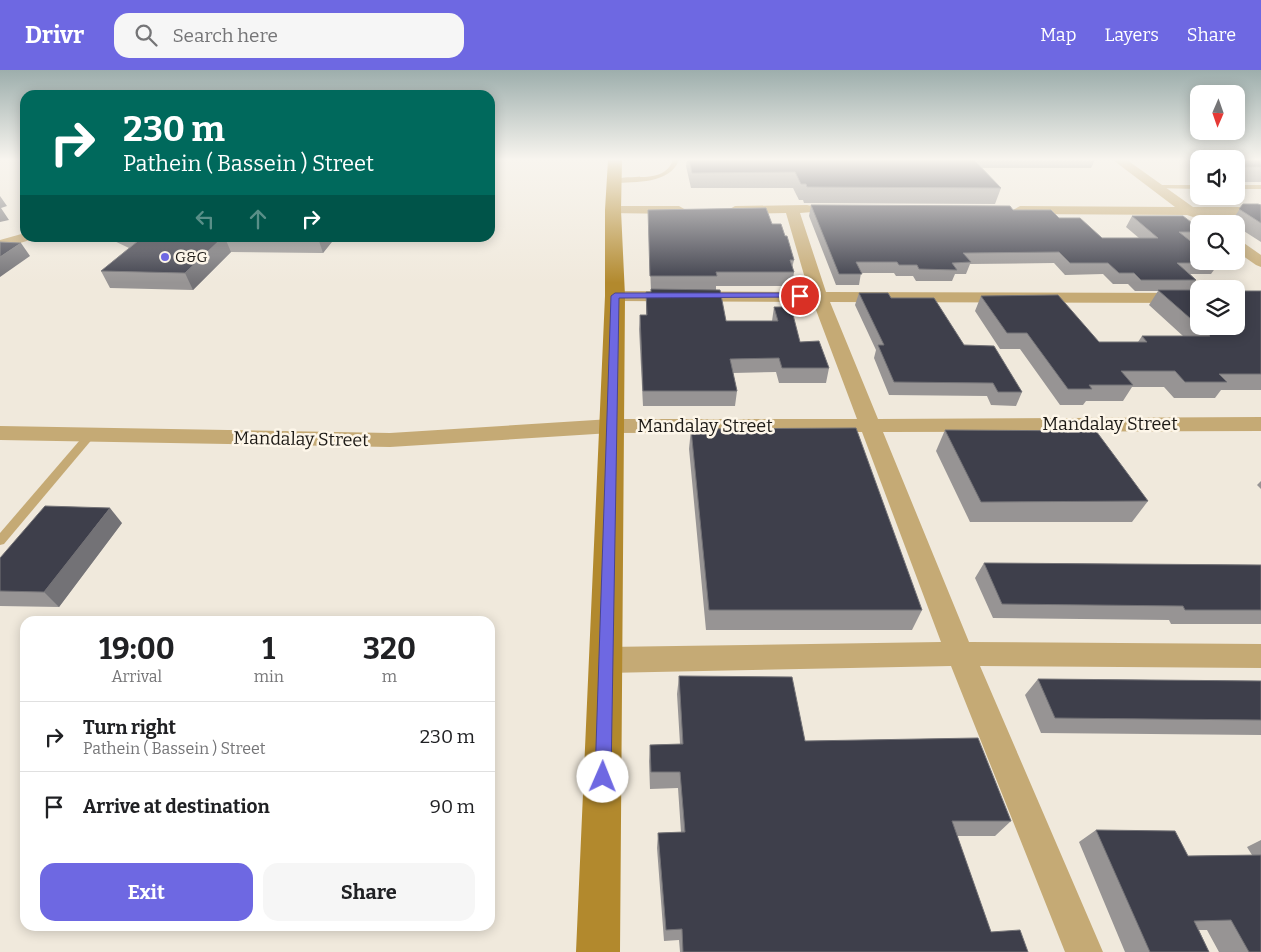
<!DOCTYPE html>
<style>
:root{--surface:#fff;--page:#f6f6f6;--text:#202124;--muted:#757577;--line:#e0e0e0;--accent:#6e68e2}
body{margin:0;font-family:Bitter,serif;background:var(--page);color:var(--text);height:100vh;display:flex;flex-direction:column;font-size:19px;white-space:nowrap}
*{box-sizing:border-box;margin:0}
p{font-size:16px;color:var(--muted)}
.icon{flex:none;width:28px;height:28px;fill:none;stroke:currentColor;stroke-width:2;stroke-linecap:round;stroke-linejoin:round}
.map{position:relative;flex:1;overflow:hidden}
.drawer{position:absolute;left:20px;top:546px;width:475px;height:315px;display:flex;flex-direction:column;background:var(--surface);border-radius:15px;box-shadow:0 2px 12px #0003}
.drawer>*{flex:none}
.guide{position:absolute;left:20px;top:20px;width:475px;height:152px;border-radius:15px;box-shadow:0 2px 12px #0003;background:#00695c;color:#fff;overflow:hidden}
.needle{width:32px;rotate:182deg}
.controls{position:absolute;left:1190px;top:15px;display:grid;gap:10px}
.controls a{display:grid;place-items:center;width:55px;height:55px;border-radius:10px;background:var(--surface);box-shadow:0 2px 12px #0003;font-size:25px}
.pin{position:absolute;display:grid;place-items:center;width:42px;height:42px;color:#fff;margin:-21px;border:2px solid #fff;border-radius:50%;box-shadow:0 1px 5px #0007}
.me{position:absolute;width:55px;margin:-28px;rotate:1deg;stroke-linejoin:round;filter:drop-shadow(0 0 4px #0008)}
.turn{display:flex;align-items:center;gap:18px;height:105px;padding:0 20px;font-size:22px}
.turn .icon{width:65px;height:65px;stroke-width:2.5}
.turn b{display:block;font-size:35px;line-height:42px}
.lanes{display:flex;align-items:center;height:48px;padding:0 20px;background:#0003;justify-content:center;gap:25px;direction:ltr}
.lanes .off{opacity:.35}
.eta{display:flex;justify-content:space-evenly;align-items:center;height:85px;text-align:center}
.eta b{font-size:30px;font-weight:700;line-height:35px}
.action{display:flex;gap:10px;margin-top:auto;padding:10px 20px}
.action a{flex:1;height:58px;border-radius:15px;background:var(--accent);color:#fff;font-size:20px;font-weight:700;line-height:58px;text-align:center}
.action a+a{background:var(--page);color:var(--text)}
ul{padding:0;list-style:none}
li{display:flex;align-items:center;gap:15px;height:70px;padding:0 20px;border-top:1px solid var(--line)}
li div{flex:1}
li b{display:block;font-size:19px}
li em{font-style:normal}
header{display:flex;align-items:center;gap:30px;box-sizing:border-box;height:70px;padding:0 25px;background:var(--accent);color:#fff}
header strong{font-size:24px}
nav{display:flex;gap:28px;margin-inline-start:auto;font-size:18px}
.search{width:350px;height:45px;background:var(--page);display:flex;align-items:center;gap:12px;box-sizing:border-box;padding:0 18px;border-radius:15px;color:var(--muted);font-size:19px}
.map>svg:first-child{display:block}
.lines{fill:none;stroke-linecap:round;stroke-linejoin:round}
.lane{fill:#c5aa75;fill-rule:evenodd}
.street{fill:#c5aa75;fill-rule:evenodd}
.secondary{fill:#b2892d;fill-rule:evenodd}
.wall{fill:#979494}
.shaded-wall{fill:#737276}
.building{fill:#3e3f4b;stroke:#737276}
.route{fill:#6e68e2;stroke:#484493}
.poi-dot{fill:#6e68e2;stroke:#fdf6e9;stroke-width:2}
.labels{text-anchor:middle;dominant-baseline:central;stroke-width:5;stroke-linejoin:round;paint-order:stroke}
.far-poi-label{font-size:15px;fill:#1e1b17;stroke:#fdf6e9;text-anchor:start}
.street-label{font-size:18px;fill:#1e1b17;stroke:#fdf6e9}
</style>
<header>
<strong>Drivr</strong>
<div class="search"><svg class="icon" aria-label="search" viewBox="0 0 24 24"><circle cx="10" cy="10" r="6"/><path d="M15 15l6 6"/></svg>Search here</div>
<nav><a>Map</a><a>Layers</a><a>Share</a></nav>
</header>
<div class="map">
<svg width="1261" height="882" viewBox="0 0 1261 882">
<rect width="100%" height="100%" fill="#f0e9dc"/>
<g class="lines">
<g class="lane">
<path d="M673,90H679C670,114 635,112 614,113L611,111C629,101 663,117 673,90Z"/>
<polygon points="1187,90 1194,90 1199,93 1199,98"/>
<polygon points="1156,115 1199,115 1199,119 1154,118 1153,117"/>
<rect x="1236" y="115" width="25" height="4"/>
<polygon points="90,362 94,363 95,365 94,367 4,474 0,475 0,463 86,363"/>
</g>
<g class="street">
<polygon points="1113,90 1127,90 1193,137 1261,137 1261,145 1199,145 1193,147 1187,145 1020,144 1013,140 1020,136 1175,137"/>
<polygon points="807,135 812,136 814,139 812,142 800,143 826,222 1199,223 1199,233 830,232 878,349 1261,347 1261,361 883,362 969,572 1261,574 1261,598 980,596 1103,882 1065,882 951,596 606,603 596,599 592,590 596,581 606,577 941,572 862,362 611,363 390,377 0,370 0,356 390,363 611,349 857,349 813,232 615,231 609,230 607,226 609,222 615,221 809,222 786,143 735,144 728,140 735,136"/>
<polygon points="613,136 679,136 686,140 679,144 608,143 606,140 608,137"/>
<polygon points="25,163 25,168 32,168 30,170 0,179 0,170"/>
<polygon points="1236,170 1241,171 1261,185 1261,197 1256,195 1236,181"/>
</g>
<polygon class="secondary" points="608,90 622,90 621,140 625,226 620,882 576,882 605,226 605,140"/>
</g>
<g class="wall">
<polygon points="687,90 1095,90 1091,98 982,98 1001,118 995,134 804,133 803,130 799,130 793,118 691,118 686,96"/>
<rect x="1236" y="90" width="25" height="22"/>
<polygon points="1243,134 1261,135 1261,172 1236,156 1236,154 1233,154 1231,152"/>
<polygon points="811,135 1013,140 1059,148 1102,168 1139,168 1126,157 1132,146 1199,158 1199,169 1197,173 1193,173 1219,193 1211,204 1190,204 1196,210 1190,220 1199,256 1261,221 1261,320 1221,320 1215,328 1174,328 1164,317 1132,317 1123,331 1086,331 1083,335 1060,335 1020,279 1000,279 975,241 981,226 1099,272 1138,272 1142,266 1183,266 1149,235 1158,221 1135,221 1128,214 1113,214 1103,204 1065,205 1054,193 970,194 966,204 955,204 952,211 916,211 913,206 896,206 894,203 861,203 859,215 836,215 809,146"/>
<polygon points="648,140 772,154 794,190 792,198 794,202 792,216 716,216 716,220 726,251 772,251 774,237 800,272 829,298 826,313 779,313 776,302 733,303 737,321 735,336 643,336 639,259 640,245 646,245 646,222 651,222"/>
<polygon points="108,168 335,168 323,183 231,182 193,220 110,218 101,201 129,178"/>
<polygon points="859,223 891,228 964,275 1022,322 1016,336 991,335 987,326 889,325 874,288 876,280 855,235"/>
<polygon points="691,359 922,540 912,560 706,560 689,379"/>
<polygon points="945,360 1148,431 1132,452 970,452 936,381"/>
<polygon points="1261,411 1261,419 1257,415"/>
<polygon points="122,453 59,537 0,536 0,488"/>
<polygon points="984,493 1261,495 1261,554 1171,554 1169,550 993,548 975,508"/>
<polygon points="679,606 805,671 1011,751 995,766 957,766 991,862 1028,882 680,882 679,870 664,871 657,778 658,763 681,762 678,718 650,719 649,691 650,675 680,674 677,624"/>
<polygon points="1038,609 1261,611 1261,665 1041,663 1025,625"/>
<polygon points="1096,760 1188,786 1252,785 1247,777 1261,770 1261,882 1219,882 1207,860 1199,860 1209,882 1125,882 1079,772"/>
</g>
<g class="shaded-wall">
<polygon points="0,126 7,136 1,138 9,150 0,152"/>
<polygon points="222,168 225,168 231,182 193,220 185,203"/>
<polygon points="318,168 335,168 323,183"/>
<polygon points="21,173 30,186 0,207 0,187"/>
<polygon points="110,438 122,453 59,537 44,522"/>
</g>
<g class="building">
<polygon points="689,90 974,90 1001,118 807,117 806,114 801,114 795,102 692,103"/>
<polygon points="1236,90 1261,90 1261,97 1245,97 1236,91"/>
<polygon points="1243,134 1258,134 1261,135 1261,153 1239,139"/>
<polygon points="811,135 1010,136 1013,140 1051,140 1059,148 1080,148 1102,168 1158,168 1132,146 1183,146 1199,158 1199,162 1179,162 1199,178 1199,191 1216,191 1219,193 1177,193 1196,210 1141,210 1134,203 1119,203 1108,193 1070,193 1059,182 963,183 971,192 952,193 957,200 919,199 917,195 899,195 897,192 856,192 862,204 839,204"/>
<polygon points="766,138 772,154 781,154 785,166 787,166 794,190 790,190 794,202 716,202 717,206 650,206 648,140"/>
<polygon points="132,168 222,168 185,203 101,201 138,171"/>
<polygon points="0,172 21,173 0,187"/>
<polygon points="651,219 720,220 726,251 778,251 774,237 791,237 800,272 819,271 829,298 782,298 779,288 730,289 737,321 643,321 640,245 647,245 646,222 651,222"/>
<polygon points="1158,220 1199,220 1199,256"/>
<polygon points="1236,221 1261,221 1261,304 1219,304 1227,312 1185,312 1175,301 1121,301 1133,315 1089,315 1092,319 1068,319 1027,263 1007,263 981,226 1058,225 1099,272 1147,272 1142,266 1210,266 1199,256 1236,256"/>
<polygon points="859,223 888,223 891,228 934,228 964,275 994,276 1022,322 998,322 993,313 894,312 878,275 884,275"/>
<polygon points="856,358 922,540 709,540 691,359"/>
<polygon points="945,360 1096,361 1148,431 981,432"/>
<polygon points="45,436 110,438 44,522 0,521 0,488"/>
<polygon points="984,493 1261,495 1261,540 1185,540 1183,536 1002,534"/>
<polygon points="679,606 792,607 805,671 978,668 1011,751 952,751 991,862 1020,860 1028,882 683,882 682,859 666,860 658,763 685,762 680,702 651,702 650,675 683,674"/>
<polygon points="1038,609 1261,611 1261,650 1055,648"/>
<polygon points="1096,760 1175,761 1188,786 1261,785 1261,882 1249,882 1231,850 1194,851 1209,882 1150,882"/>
</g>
<linearGradient id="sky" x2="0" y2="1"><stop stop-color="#9daeac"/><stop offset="0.42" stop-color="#f8f5ef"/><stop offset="1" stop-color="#f8f5ef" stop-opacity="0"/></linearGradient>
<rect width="1261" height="213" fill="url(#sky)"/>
<polygon class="route" points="800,223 803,224 803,227 619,228 611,707 608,712 603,715 597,712 595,707 611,226 615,223"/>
<circle class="poi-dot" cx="165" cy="187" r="5"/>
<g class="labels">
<g class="far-poi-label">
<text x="175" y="187">G&amp;G</text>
</g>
<g class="street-label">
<text x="1110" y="354">Mandalay Street</text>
<text x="705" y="356">Mandalay Street</text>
<text transform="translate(301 369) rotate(1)">Mandalay Street</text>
</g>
</g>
</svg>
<div class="controls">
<a><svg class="needle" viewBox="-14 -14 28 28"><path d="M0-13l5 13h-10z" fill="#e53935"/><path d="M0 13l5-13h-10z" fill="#757577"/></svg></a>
<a><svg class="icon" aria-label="sound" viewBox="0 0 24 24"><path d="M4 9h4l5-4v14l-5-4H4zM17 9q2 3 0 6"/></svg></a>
<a><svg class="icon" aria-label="search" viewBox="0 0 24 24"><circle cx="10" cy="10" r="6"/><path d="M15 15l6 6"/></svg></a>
<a><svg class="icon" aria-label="layers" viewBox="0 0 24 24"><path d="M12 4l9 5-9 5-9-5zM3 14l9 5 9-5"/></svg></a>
</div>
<div class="pin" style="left:800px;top:226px;background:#d93025"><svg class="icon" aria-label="arrive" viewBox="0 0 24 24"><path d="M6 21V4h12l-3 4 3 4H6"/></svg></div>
<svg class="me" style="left:603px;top:707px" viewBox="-20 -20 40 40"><circle r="19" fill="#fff"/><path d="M0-13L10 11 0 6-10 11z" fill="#6e68e2"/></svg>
<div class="guide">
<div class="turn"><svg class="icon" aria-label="right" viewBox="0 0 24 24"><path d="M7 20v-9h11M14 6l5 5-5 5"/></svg><div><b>230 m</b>Pathein ( Bassein ) Street</div></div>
<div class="lanes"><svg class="icon off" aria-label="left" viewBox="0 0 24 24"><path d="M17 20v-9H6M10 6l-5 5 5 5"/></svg><svg class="icon off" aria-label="ahead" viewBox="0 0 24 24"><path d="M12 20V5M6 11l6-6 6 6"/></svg><svg class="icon" aria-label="right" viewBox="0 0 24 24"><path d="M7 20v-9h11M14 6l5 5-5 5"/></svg></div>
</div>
<section class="drawer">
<div class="eta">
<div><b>19:00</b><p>Arrival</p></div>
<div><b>1</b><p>min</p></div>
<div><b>320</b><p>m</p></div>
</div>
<ul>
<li><svg class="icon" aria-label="right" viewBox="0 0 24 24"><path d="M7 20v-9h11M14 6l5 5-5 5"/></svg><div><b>Turn right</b><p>Pathein ( Bassein ) Street</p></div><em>230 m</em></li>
<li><svg class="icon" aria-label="arrive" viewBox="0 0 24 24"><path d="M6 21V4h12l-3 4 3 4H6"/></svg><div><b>Arrive at destination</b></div><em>90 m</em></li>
</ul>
<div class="action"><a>Exit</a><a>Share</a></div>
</section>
</div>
